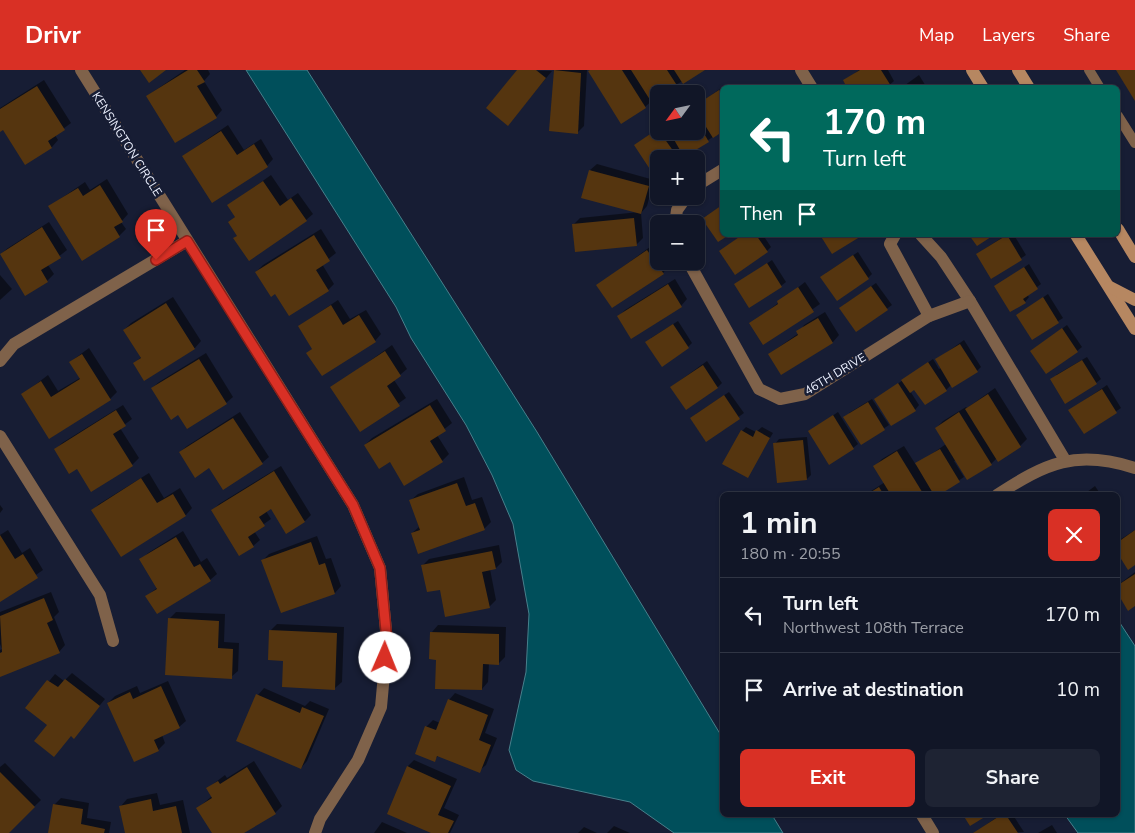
<!DOCTYPE html>
<meta charset="utf-8">
<style>
:root{--surface:#111627;--page:#1e2333;--text:#f1f3f6;--muted:#9c9fa7;--line:#303544;--accent:#d93025}
body{margin:0;font-family:"Nunito Sans",sans-serif;background:var(--page);color:var(--text);height:100vh;display:flex;flex-direction:column;font-size:19px;white-space:nowrap}
*{box-sizing:border-box;margin:0}
p{font-size:16px;color:var(--muted)}
.icon{flex:none;width:28px;height:28px;fill:none;stroke:currentColor;stroke-width:2;stroke-linecap:round;stroke-linejoin:round}
.map{position:relative;flex:1;overflow:hidden}
.panel{position:absolute;left:720px;top:422px;width:400px;height:325px;display:flex;flex-direction:column;background:var(--surface);border-radius:8px;box-shadow:0 1px 4px #0004,0 0 0 1px var(--line)}
.panel>*{flex:none}
.top-card{position:absolute;left:720px;top:15px;width:400px;height:152px;border-radius:8px;box-shadow:0 1px 4px #0004,0 0 0 1px var(--line);background:#00695c;color:#fff;overflow:hidden}
.needle{width:32px;rotate:237deg}
.controls{position:absolute;left:650px;top:15px;display:grid;gap:10px}
.controls a{display:grid;place-items:center;width:55px;height:55px;border-radius:8px;background:var(--surface);box-shadow:0 1px 4px #0004,0 0 0 1px var(--line);font-size:25px}
.pin{position:absolute;display:grid;place-items:center;width:42px;height:42px;color:#fff;margin:-51px -21px;border-radius:50% 50% 50% 0;rotate:-45deg;box-shadow:0 0 5px #0007}
.pin .icon{rotate:45deg}
.me{position:absolute;width:55px;margin:-28px;rotate:1deg;stroke-linejoin:round;filter:drop-shadow(0 0 4px #0008)}
.turn{display:flex;align-items:center;gap:18px;height:105px;padding:0 20px;font-size:22px}
.turn .icon{width:65px;height:65px;stroke-width:2.5}
.turn b{display:block;font-size:35px;line-height:42px}
.then{display:flex;align-items:center;height:48px;padding:0 20px;background:#0003;gap:10px;font-size:19px}
.round{display:grid;place-items:center;flex:none;width:52px;height:52px;border-radius:8px;background:var(--page)}
.overview{display:flex;align-items:center;justify-content:space-between;height:85px;padding:0 20px}
h1{font-size:30px;font-weight:700;line-height:38px}
.primary-button{display:flex;gap:10px;margin-top:auto;padding:10px 20px}
.primary-button a{flex:1;height:58px;border-radius:8px;background:var(--accent);color:#fff;font-size:20px;font-weight:700;line-height:58px;text-align:center}
.primary-button a+a{background:var(--page);color:var(--text)}
ul{padding:0;list-style:none}
li{display:flex;align-items:center;gap:15px;height:75px;padding:0 20px;border-top:1px solid var(--line)}
li div{flex:1}
li b{display:block;font-size:19px}
li em{font-style:normal}
header{display:flex;align-items:center;gap:30px;box-sizing:border-box;height:70px;padding:0 25px;background:var(--accent);color:#fff}
header strong{font-size:24px}
nav{display:flex;gap:28px;margin-inline-start:auto;font-size:18px}
.map>svg:first-child{display:block}
.water{fill:#004f5b;stroke:#47808c}
.shadow{fill:#0007}
.building{fill:#55350f}
.lines{fill:none;stroke-linecap:round;stroke-linejoin:round}
.service{stroke:#7f624a;stroke-width:10}
.minor{stroke:#7f624a;stroke-width:12}
.secondary{stroke:#b68761;stroke-width:12}
.route-casing{stroke:#8d1f18;stroke-width:12}
.route{stroke:#d93025;stroke-width:9}
.labels{text-anchor:middle;dominant-baseline:central;stroke-width:5;stroke-linejoin:round;paint-order:stroke}
.street-label{font-size:12px;fill:#edf1ff;stroke:#171d34}
</style>
<header>
<strong>Drivr</strong>
<nav><a>Map</a><a>Layers</a><a>Share</a></nav>
</header>
<div class="map">
<svg width="1135" height="763" viewBox="0 0 1135 763">
<rect width="100%" height="100%" fill="#171d34"/>
<g class="water">
<polygon points="246,0 307,0 537,362 722,667 722,745 772,745 783,763 674,763 630,732 533,711 516,700 509,680 526,602 529,544 513,454 492,405 466,355 411,268 396,237"/>
<polygon points="1118,550 1135,576 1135,763 1078,763 1065,745 1118,745"/>
</g>
<g class="shadow">
<polygon points="185,0 208,0 210,4 204,11 222,40 216,47 147,26"/>
<polygon points="519,0 552,1 514,47"/>
<polygon points="556,0 587,0 584,56 577,63"/>
<polygon points="591,0 703,0 659,24 645,37"/>
<polygon points="859,0 888,0 894,11 886,18 849,18 845,11"/>
<polygon points="919,5 927,18 901,18"/>
<polygon points="44,10 71,53 55,65 58,70 52,77 25,94 3,59 0,61 0,38"/>
<polygon points="724,16 722,61 684,86 685,89 659,89 658,109 635,75 659,58 659,61 667,61 672,68 696,61 696,36"/>
<polygon points="228,55 244,80 261,69 273,89 267,96 183,86"/>
<polygon points="597,94 654,110 647,136 641,143 643,168 636,175 573,155 580,148 639,142 590,100"/>
<polygon points="271,105 288,130 298,123 313,144 306,150 230,152 236,146 229,135"/>
<polygon points="107,109 128,144 121,152 126,159 119,166 50,136 85,112 90,120"/>
<polygon points="722,135 722,165 727,165 718,171 704,149"/>
<polygon points="49,152 67,180 48,195 54,204 47,211 1,184 8,178"/>
<polygon points="321,159 336,183 322,194 334,214 328,220 275,222 256,202 263,195"/>
<polygon points="742,165 763,165 771,177 767,181 721,181"/>
<polygon points="1006,165 1014,165 1026,185 992,208 977,184"/>
<polygon points="654,174 659,181 659,191 666,191 669,196 663,203 598,215"/>
<polygon points="858,182 872,204 868,208 826,203"/>
<polygon points="772,190 786,212 781,216 736,214"/>
<polygon points="1029,194 1041,214 1027,225 1029,227 1025,232 996,216"/>
<polygon points="0,205 12,219 0,230"/>
<polygon points="675,209 687,229 681,236 619,246 625,240"/>
<polygon points="805,212 820,234 764,273 751,254"/>
<polygon points="876,213 892,235 857,260 845,234"/>
<polygon points="1048,224 1063,248 1032,268 1017,245"/>
<polygon points="173,227 201,271 195,278 144,310 134,294 141,287 124,260 131,253"/>
<polygon points="338,230 350,249 366,240 381,264 375,271 308,283 313,278 299,256"/>
<polygon points="825,242 839,265 833,272 781,304 769,284 799,263 804,255"/>
<polygon points="678,251 692,273 688,277 651,268"/>
<polygon points="1067,255 1082,277 1077,281 1031,281"/>
<polygon points="964,270 981,297 977,301 952,314 946,320 915,318 910,321 919,335 915,340 876,329 933,289 939,299 941,298 936,290"/>
<polygon points="392,275 407,299 394,310 406,328 360,361 332,318"/>
<polygon points="89,278 117,322 110,329 50,368 22,325 48,305 58,321 80,308 70,292"/>
<polygon points="206,283 233,327 226,333 179,343 152,318 159,312"/>
<polygon points="1087,287 1101,309 1096,313 1056,305"/>
<polygon points="707,291 722,313 718,317 671,317"/>
<polygon points="1107,315 1121,338 1084,363 1070,340"/>
<polygon points="995,318 1027,369 1020,376 998,390 997,388 991,394 956,390 954,391 964,407 937,425 865,425 885,412 875,396 882,389 904,376 916,395 946,374 936,358 943,351 966,337 967,338"/>
<polygon points="729,322 744,343 707,370 696,344"/>
<polygon points="437,329 452,353 437,365 449,384 442,391 390,391 365,375 372,368"/>
<polygon points="872,329 889,355 861,374 849,343"/>
<polygon points="123,335 132,349 120,358 139,388 132,395 92,420 77,398 55,380 62,373"/>
<polygon points="240,342 269,387 262,393 210,396 180,382 187,376"/>
<polygon points="838,342 858,374 853,378 810,361"/>
<polygon points="746,357 756,362 762,357 773,363 747,406 742,361"/>
<polygon points="807,367 811,405 807,409 775,374 779,369"/>
<polygon points="281,396 311,445 305,451 271,438 266,441 271,449 254,461 260,470 253,476 212,441 219,434"/>
<polygon points="149,403 164,428 180,418 192,438 186,445 121,486 93,440 99,434"/>
<polygon points="464,407 472,430 482,427 491,452 484,459 412,463 419,457 411,430 418,424"/>
<polygon points="1095,416 1101,425 1083,425"/>
<polygon points="0,435 3,439 0,443"/>
<polygon points="8,460 22,483 30,478 43,500 0,530 0,465"/>
<polygon points="1135,460 1135,494 1128,498 1118,482 1118,471"/>
<polygon points="183,461 201,492 207,488 217,504 210,510 147,526 158,517 141,490 148,483"/>
<polygon points="317,466 326,489 331,488 341,516 335,523 281,542 263,490 269,484"/>
<polygon points="499,475 502,492 496,498 490,499 496,530 489,537 441,518 423,495 429,489"/>
<polygon points="1135,502 1135,535 1128,539 1118,522 1118,515"/>
<polygon points="51,522 59,542 54,547 65,575 59,582 0,605 0,580 2,579 0,574 0,542"/>
<polygon points="176,542 225,544 224,572 239,573 238,601 231,607 169,549"/>
<polygon points="277,554 344,557 342,612 335,618 285,590 270,561"/>
<polygon points="438,555 506,557 505,587 498,594 489,593 488,612 482,619 437,588 432,562"/>
<polygon points="72,603 105,629 74,667 27,638 55,604 64,611"/>
<polygon points="168,611 186,651 179,657 162,665 165,673 158,680 134,690 108,633 115,626 137,616 140,623"/>
<polygon points="264,618 305,636 310,631 329,639 307,691 301,698 258,625"/>
<polygon points="455,623 494,639 485,663 497,668 486,695 479,701 439,685 434,690 426,657 433,650 440,653 449,630"/>
<polygon points="414,690 457,709 444,738 459,745 450,763 434,763 408,696"/>
<polygon points="254,691 282,736 275,743 242,763 213,763 198,738 212,726 208,718 225,705 227,708"/>
<polygon points="5,693 41,730 7,763 0,763 0,697"/>
<polygon points="157,723 160,735 183,730 190,763 126,763 121,736 127,729"/>
<polygon points="61,728 89,733 87,748 111,752 109,763 49,763 54,735"/>
<polygon points="1000,745 1013,745 1024,762 974,763"/>
<polygon points="382,752 407,763 374,763"/>
<polygon points="1052,755 1057,763 1038,763"/>
<polygon points="614,756 630,763 607,763"/>
<polygon points="584,757 597,763 578,763"/>
</g>
<g class="building">
<polygon points="140,0 166,0 149,13"/>
<polygon points="188,0 197,0 205,12 197,16 217,48 175,73 146,26"/>
<polygon points="517,0 536,0 546,8 508,56 486,38"/>
<polygon points="554,0 581,3 578,64 549,61"/>
<polygon points="590,0 622,0 646,38 621,54 588,1"/>
<polygon points="631,0 667,0 678,17 667,24 659,24 659,29 652,33"/>
<polygon points="674,0 705,0 683,14"/>
<polygon points="860,0 881,0 891,16 847,18 843,10"/>
<polygon points="1116,0 1135,0 1135,31"/>
<polygon points="37,16 65,60 48,71 52,78 25,95 3,60 0,62 0,39"/>
<polygon points="719,20 722,25 722,62 713,68 701,49 703,48 696,35"/>
<polygon points="696,50 709,72 684,87 669,61 696,61"/>
<polygon points="659,58 659,61 679,89 659,89 657,110 634,75"/>
<polygon points="221,61 237,85 254,74 268,97 212,133 182,86"/>
<polygon points="589,100 649,116 641,144 581,128"/>
<polygon points="263,111 280,136 291,128 307,151 249,191 233,168 237,166 228,152 235,147 227,135"/>
<polygon points="100,115 123,152 114,157 120,167 82,191 48,136 78,118 83,126"/>
<polygon points="722,135 722,165 729,165 718,172 702,149"/>
<polygon points="634,148 637,176 575,182 572,154"/>
<polygon points="42,157 61,188 41,200 48,212 25,226 0,184"/>
<polygon points="314,165 330,191 316,200 329,221 289,246 275,224 271,227 255,202"/>
<polygon points="742,165 756,165 768,182 735,205 719,181"/>
<polygon points="820,165 863,165 832,184"/>
<polygon points="969,165 994,165 977,176"/>
<polygon points="1007,165 1022,190 991,209 976,184"/>
<polygon points="647,180 664,204 612,238 596,215"/>
<polygon points="853,185 869,209 837,231 820,207"/>
<polygon points="767,193 782,217 749,238 734,214"/>
<polygon points="1024,197 1038,219 1023,229 1026,233 1010,242 994,216"/>
<polygon points="668,214 682,237 631,269 617,246"/>
<polygon points="871,216 888,240 856,262 839,238"/>
<polygon points="798,217 814,242 763,275 749,253 778,234 777,231"/>
<polygon points="1043,227 1059,253 1032,270 1016,245"/>
<polygon points="166,233 195,279 144,311 133,293 141,288 123,260"/>
<polygon points="331,235 343,255 359,245 376,272 322,306 306,283 312,279 298,256"/>
<polygon points="818,248 833,273 781,305 768,284 798,265 796,261"/>
<polygon points="673,254 689,278 662,297 645,272"/>
<polygon points="1062,258 1078,282 1046,304 1030,281"/>
<polygon points="960,274 978,302 952,318 935,289"/>
<polygon points="385,281 401,306 387,316 400,336 360,362 330,317"/>
<polygon points="82,284 111,330 49,369 21,324 41,311 51,327 80,309 69,292"/>
<polygon points="199,289 227,334 187,359 178,345 171,350 151,318"/>
<polygon points="1082,290 1097,314 1065,334 1050,309"/>
<polygon points="928,292 947,321 925,335 914,320 910,323 901,310"/>
<polygon points="703,295 718,318 686,340 670,317"/>
<polygon points="898,313 916,341 891,356 874,329"/>
<polygon points="1102,319 1117,343 1084,364 1068,340"/>
<polygon points="988,324 1021,377 998,392 965,339"/>
<polygon points="724,325 740,349 706,372 690,348"/>
<polygon points="868,332 885,360 861,375 843,347"/>
<polygon points="430,335 446,361 430,371 443,392 404,416 390,392 379,399 364,375"/>
<polygon points="116,340 126,356 113,364 133,396 91,422 77,399 69,404 54,379"/>
<polygon points="959,342 992,395 967,410 935,358"/>
<polygon points="833,345 854,379 829,395 808,361"/>
<polygon points="233,348 263,394 223,420 209,398 195,408 179,382"/>
<polygon points="741,360 753,367 756,360 770,368 748,408 722,394"/>
<polygon points="803,370 807,410 777,413 773,373"/>
<polygon points="940,379 960,412 939,425 934,425 915,393"/>
<polygon points="897,381 924,425 891,425 873,396"/>
<polygon points="274,401 305,452 286,464 271,439 259,447 265,456 248,467 254,477 239,486 211,440"/>
<polygon points="141,408 157,433 173,424 186,446 121,487 91,440"/>
<polygon points="457,413 466,436 475,433 485,460 418,484 411,463 420,460 409,430"/>
<polygon points="879,417 884,425 866,425"/>
<polygon points="1135,460 1135,495 1128,500 1118,484 1118,472"/>
<polygon points="0,465 15,489 23,484 38,508 0,532"/>
<polygon points="176,467 194,497 200,494 211,511 157,544 145,526 157,519 139,489"/>
<polygon points="311,472 319,495 325,493 335,524 281,543 261,490"/>
<polygon points="492,481 496,499 482,502 490,538 445,547 440,520 427,522 421,495"/>
<polygon points="1135,504 1135,536 1128,541 1118,524 1118,515"/>
<polygon points="44,528 53,550 47,553 60,583 0,607 0,583 2,582 0,546"/>
<polygon points="168,548 219,551 218,578 233,579 232,609 165,605"/>
<polygon points="269,560 337,563 335,620 282,617 283,591 268,590"/>
<polygon points="430,562 499,564 499,595 483,594 482,620 435,619 436,590 429,589"/>
<polygon points="65,609 100,636 74,669 71,666 54,687 34,671 47,655 25,638 47,610 58,617"/>
<polygon points="161,616 180,658 154,670 159,681 134,692 107,633 130,622 133,629"/>
<polygon points="256,624 300,643 302,637 324,646 301,699 236,671"/>
<polygon points="448,629 488,645 479,670 491,675 480,703 437,686 435,692 415,684 425,656 436,660"/>
<polygon points="407,696 451,716 438,745 454,751 448,763 431,763 387,744"/>
<polygon points="247,697 276,744 244,763 212,763 196,738 212,728 206,718 218,711 220,714"/>
<polygon points="0,702 35,737 9,763 0,763"/>
<polygon points="151,729 153,741 176,736 182,763 125,763 119,736"/>
<polygon points="53,734 83,739 81,754 105,759 104,763 48,763"/>
<polygon points="963,745 988,745 970,756"/>
<polygon points="1001,745 1006,745 1018,763 973,763"/>
</g>
<g class="lines">
<g class="service">
<polyline points="1089,0 1100,18"/>
<polyline points="1118,46 1135,73"/>
</g>
<g class="minor">
<polyline points="81,0 353,435 380,498 387,571 381,637 358,690 320,749 315,763"/>
<polyline points="801,0 812,18"/>
<polyline points="696,116 722,100"/>
<polyline points="675,154 677,140 687,126"/>
<polyline points="895,165 890,174 929,246"/>
<polyline points="921,165 941,187 970,231 1065,390"/>
<polyline points="688,191 759,319 780,329 805,324 929,246 970,231"/>
<polyline points="0,291 14,274 187,171"/>
<polyline points="0,366 100,525 113,571"/>
<path d="M997,425C1046,393 1076,379 1135,398"/>
<polyline points="922,745 933,763"/>
</g>
<g class="secondary">
<polyline points="972,0 983,18"/>
<polyline points="1018,0 1029,18"/>
<polyline points="1118,159 1135,187"/>
<polyline points="1076,165 1135,259"/>
<polyline points="1110,217 1135,230"/>
</g>
</g>
<g class="lines">
<g class="route-casing">
<polyline id="route" points="156,190 187,171 353,435 380,498 387,571 385,588"/>
</g>
<use href="#route" class="route"/>
</g>
<g class="labels">
<g class="street-label">
<text transform="translate(127 74) rotate(58)">KENSINGTON CIRCLE</text>
<text transform="translate(835 304) rotate(-31)">46TH DRIVE</text>
</g>
</g>
</svg>
<div class="controls">
<a><svg class="needle" viewBox="-14 -14 28 28"><path d="M0-13l5 13h-10z" fill="#e53935"/><path d="M0 13l5-13h-10z" fill="#9c9fa7"/></svg></a>
<a>+</a>
<a>−</a>
</div>
<div class="pin" style="left:156px;top:190px;background:#d93025"><svg class="icon" aria-label="arrive" viewBox="0 0 24 24"><path d="M6 21V4h12l-3 4 3 4H6"/></svg></div>
<svg class="me" style="left:385px;top:588px" viewBox="-20 -20 40 40"><circle r="19" fill="#fff"/><path d="M0-13L10 11 0 6-10 11z" fill="#d93025"/></svg>
<div class="top-card">
<div class="turn"><svg class="icon" aria-label="left" viewBox="0 0 24 24"><path d="M17 20v-9H6M10 6l-5 5 5 5"/></svg><div><b>170 m</b>Turn left</div></div>
<div class="then">Then<svg class="icon" aria-label="arrive" viewBox="0 0 24 24"><path d="M6 21V4h12l-3 4 3 4H6"/></svg></div>
</div>
<section class="panel">
<div class="overview"><div><h1>1 min</h1><p>180 m · 20:55</p></div><a class="round" style="background:#d93025;color:#fff"><svg class="icon" aria-label="close" viewBox="0 0 24 24"><path d="M6 6l12 12M18 6L6 18"/></svg></a></div>
<ul>
<li><svg class="icon" aria-label="left" viewBox="0 0 24 24"><path d="M17 20v-9H6M10 6l-5 5 5 5"/></svg><div><b>Turn left</b><p>Northwest 108th Terrace</p></div><em>170 m</em></li>
<li><svg class="icon" aria-label="arrive" viewBox="0 0 24 24"><path d="M6 21V4h12l-3 4 3 4H6"/></svg><div><b>Arrive at destination</b></div><em>10 m</em></li>
</ul>
<div class="primary-button"><a>Exit</a><a>Share</a></div>
</section>
</div>
